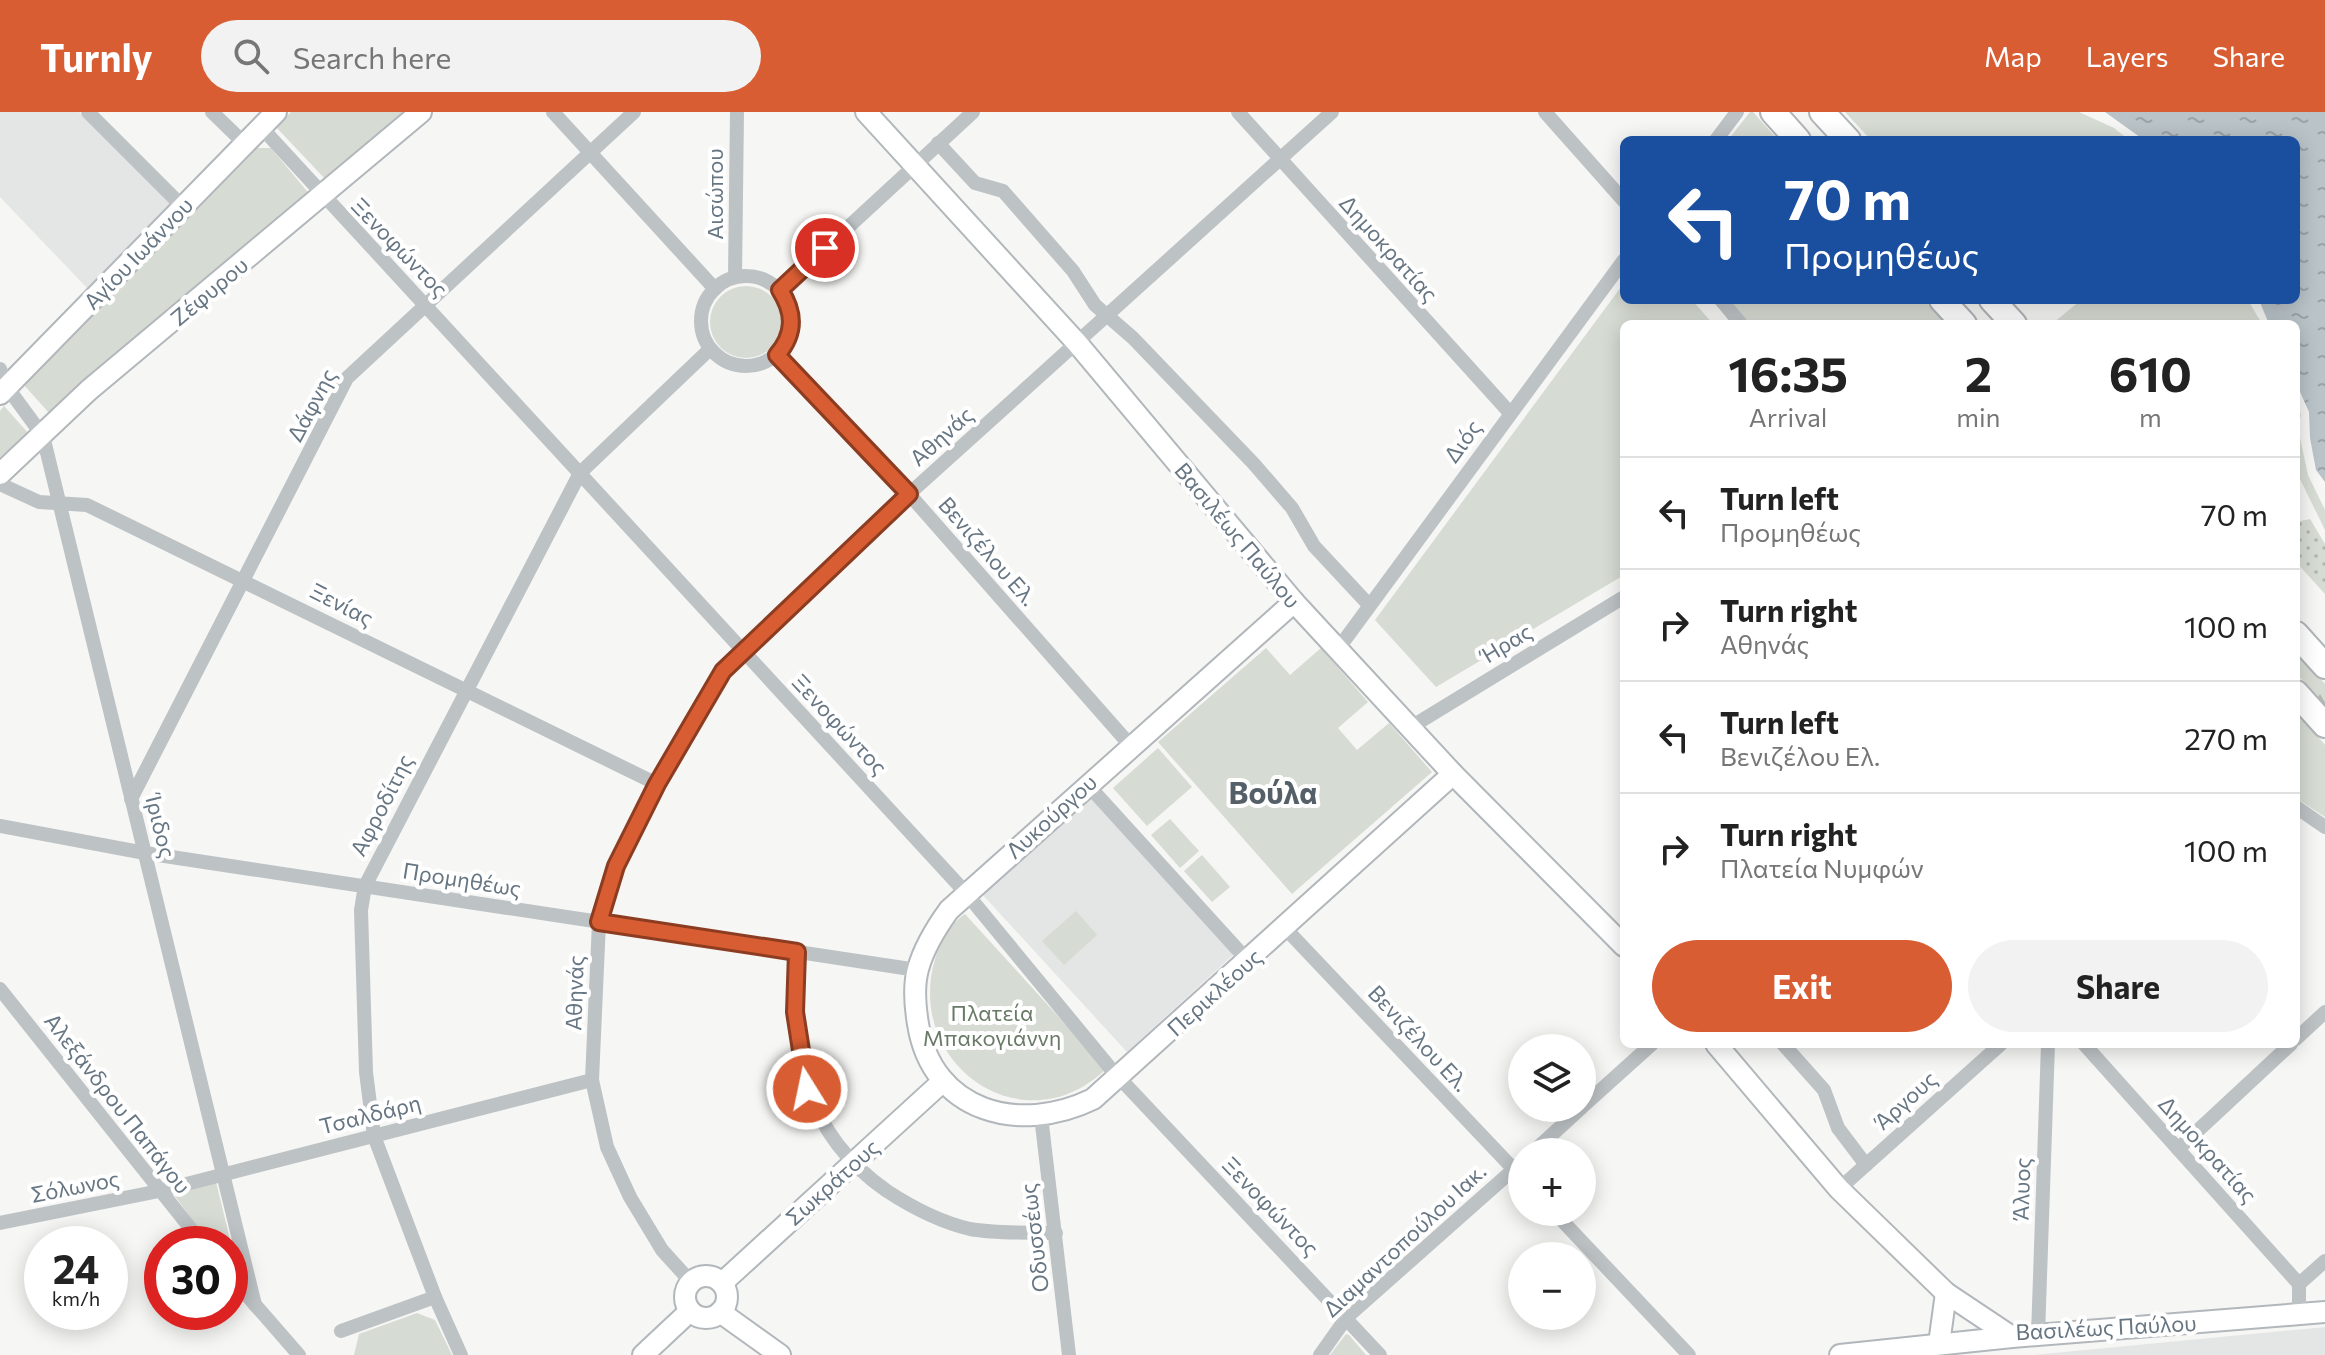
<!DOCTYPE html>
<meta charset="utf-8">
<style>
:root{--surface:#fff;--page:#f2f2f2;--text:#222;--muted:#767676;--line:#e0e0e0;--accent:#d85d32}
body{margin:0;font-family:Commissioner,sans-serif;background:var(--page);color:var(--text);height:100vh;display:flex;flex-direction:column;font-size:30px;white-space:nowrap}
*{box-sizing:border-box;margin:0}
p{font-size:26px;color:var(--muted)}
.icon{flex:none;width:44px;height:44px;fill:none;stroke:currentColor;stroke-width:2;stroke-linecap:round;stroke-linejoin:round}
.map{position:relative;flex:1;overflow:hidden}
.sheet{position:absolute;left:1620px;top:208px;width:680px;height:728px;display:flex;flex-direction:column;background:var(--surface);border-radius:12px;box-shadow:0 4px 20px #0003}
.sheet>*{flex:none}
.guide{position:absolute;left:1620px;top:24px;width:680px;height:168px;border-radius:12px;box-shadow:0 4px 20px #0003;background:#1a4fa0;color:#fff;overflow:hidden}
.buttons{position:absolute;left:1508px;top:922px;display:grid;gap:16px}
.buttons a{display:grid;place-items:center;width:88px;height:88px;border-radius:50%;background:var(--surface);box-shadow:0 4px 20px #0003;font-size:40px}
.speed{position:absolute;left:24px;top:1114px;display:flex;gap:16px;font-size:40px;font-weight:700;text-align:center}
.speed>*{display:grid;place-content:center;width:104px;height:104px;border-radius:50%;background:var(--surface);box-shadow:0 4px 20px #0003;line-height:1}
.speed small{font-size:20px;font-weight:400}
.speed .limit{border:12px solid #d22;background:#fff;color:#111}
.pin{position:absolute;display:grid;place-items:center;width:68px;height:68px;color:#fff;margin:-34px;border:4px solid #fff;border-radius:50%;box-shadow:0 2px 8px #0007}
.me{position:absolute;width:88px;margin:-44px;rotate:350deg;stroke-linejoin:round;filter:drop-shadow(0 0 6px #0008)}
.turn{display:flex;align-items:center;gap:28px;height:168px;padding:0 32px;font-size:36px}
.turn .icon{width:104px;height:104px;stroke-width:2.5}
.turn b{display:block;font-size:56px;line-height:68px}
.eta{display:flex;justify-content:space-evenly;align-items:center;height:136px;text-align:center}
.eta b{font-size:48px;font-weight:700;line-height:56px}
.action{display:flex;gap:16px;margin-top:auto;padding:16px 32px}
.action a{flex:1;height:92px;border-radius:48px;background:var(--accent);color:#fff;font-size:32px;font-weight:700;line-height:92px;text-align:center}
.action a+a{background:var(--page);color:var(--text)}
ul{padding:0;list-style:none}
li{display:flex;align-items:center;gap:24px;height:112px;padding:0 32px;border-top:2px solid var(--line)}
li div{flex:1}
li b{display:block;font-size:30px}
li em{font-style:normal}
header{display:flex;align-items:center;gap:48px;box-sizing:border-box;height:112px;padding:0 40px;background:var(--accent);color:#fff}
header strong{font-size:38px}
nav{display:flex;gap:44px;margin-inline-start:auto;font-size:28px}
.search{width:560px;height:72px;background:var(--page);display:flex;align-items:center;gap:20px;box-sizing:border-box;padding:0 28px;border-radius:44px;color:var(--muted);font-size:30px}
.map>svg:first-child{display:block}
.built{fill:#e4e5e5}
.grass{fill:url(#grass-dots)}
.forest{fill:url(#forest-firs)}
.green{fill:#d6dbd3}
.water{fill:url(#water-ripples)}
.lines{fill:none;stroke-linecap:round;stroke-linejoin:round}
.secondary-casing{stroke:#b2b7bc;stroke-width:24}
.highway-casing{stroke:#b1b5b8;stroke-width:28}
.street{stroke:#bdc2c5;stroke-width:14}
.secondary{stroke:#fff;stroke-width:20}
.highway{stroke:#fff;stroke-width:24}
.route-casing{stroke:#8c3c20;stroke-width:20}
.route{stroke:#d85d32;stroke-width:14}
.labels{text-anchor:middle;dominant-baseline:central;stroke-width:8;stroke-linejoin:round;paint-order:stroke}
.street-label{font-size:22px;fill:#677683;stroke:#fff}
.park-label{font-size:22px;fill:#697a66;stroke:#fff}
.district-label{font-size:30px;font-weight:bold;fill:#555f68;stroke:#fff}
</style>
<header>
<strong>Turnly</strong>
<div class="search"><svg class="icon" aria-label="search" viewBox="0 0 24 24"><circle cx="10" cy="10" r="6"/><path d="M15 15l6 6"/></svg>Search here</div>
<nav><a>Map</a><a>Layers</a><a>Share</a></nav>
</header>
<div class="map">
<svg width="2325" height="1243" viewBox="0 0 2325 1243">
<defs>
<pattern id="grass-dots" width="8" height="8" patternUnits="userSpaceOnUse" patternTransform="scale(2)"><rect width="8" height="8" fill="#d6dbd3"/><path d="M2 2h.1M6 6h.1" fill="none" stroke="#b1b6b1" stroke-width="1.8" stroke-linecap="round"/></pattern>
<pattern id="forest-firs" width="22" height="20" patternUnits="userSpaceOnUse" patternTransform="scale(2)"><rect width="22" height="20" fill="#d6dbd3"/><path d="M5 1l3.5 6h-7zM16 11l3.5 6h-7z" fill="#b1b6b1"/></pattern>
<pattern id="water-ripples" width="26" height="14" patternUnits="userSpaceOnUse" patternTransform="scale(2)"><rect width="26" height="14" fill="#b9c3c8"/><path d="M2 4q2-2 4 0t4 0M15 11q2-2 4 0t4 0" fill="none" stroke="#9aa3a8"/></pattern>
</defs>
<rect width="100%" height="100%" fill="#f6f6f4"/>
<g class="built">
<polygon points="0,0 79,0 174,95 90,179 0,85"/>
<polygon points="1089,684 1234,842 1127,940 981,781"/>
<polygon points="2325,1215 2325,1243 2033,1243"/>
</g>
<polygon class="grass" points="2310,407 2325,432 2325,482 2296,450 2296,410"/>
<polygon class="forest" points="2296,539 2325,572 2325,593 2296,561"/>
<g class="green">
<polygon points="291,0 408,0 328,70 276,15"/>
<polygon points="1750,0 1753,0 1778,28 1728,28"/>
<polygon points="1845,0 2079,0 2114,16 2129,28 1871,28"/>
<polygon points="256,36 271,36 311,84 50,302 23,272"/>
<polygon points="1624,171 1624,188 1692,188 1713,212 1624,212 1624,463 1436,575 1375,508"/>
<circle cx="746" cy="210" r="36"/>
<polygon points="1724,188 1924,188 1946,212 1745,212"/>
<polygon points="2081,188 2248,188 2262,212 2052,212"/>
<polygon points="2296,292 2301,303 2298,316 2308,363 2325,398 2325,418 2296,359"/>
<polygon points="4,294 29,322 0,345 0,299"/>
<polygon points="1266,536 1290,563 1321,536 1368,590 1338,616 1357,638 1389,611 1432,660 1292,782 1158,630"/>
<polygon points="2296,600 2325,633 2325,705 2296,686"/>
<polygon points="1158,636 1192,675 1147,714 1113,676"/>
<polygon points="1170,707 1199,739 1180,756 1151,723"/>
<polygon points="1202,743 1230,775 1212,790 1184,759"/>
<polygon points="1076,799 1097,823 1064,853 1042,829"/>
<path d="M965,802L1106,957C1024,1036 904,953 935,847C940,830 950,812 965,802Z"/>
<polygon points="216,1070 238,1160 233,1163 230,1132 210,1132 172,1080"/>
<polygon points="417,1201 435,1208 452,1243 354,1243 359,1222"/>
<polygon points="1346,1222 1349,1223 1366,1243 1330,1243"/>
</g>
<polygon class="water" points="2105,0 2325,0 2325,370 2316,358 2310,326 2309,300 2296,271 2296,212 2269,212 2259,188 2296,188 2296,28 2144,28"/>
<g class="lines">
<g class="secondary-casing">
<g id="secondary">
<polyline points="866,0 1077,231 1294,490 1453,662 1624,834"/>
<polyline points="0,282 276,0"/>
<polyline points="0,362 89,278 421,0"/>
<path d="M1294,490L949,798C936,816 924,835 918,857C913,875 915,894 918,912C932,1000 1019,1023 1093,987L1453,662"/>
<polyline points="1716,932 1839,1077 1946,1181 2012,1225"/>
<circle cx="706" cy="1185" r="21"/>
<polyline points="722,1171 942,970"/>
<polyline points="720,1200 780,1243"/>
<polyline points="1939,1232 1946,1181"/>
<polyline points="643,1243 690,1199"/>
<polyline points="1840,1243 2012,1225 2325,1200"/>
</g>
</g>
<g class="highway-casing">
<g id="highway">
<polyline points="1773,0 1798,28"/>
<polyline points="1822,0 1848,28"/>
<polyline points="1942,188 1964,212"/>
<polyline points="1992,188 2014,212"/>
<polyline points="2296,522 2325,554"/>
<polyline points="2296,581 2325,613"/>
</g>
</g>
<g class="street">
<polyline points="88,0 183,95"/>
<polyline points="212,0 245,32"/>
<polyline points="553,0 715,177"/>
<polyline points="1238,0 1510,301"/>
<polyline points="1545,0 1624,89"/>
<polyline points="261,15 966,781 1111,957 1380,1243"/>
<polyline points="1716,28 1737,0"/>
<polyline points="938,31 975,71 1003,79 1073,159 1095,193 1133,226 1254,352 1292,396 1314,434 1369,493"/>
<circle cx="746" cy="209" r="45"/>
<polyline points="735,165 737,0"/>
<polyline points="780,178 973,0"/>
<polyline points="1721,188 1741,212"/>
<polyline points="777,243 909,382 1130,633"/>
<polyline points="0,257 7,275 43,324 255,1193"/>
<polyline points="0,372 39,390 87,393 657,672"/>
<polyline points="1338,537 1624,148"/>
<polyline points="1411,615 1624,485"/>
<polyline points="1087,672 1248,849"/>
<polyline points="131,687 347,266 634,0"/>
<polyline points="2296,695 2325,715"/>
<polyline points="0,714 145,741 917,858"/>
<polyline points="1285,816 1522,1066"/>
<path d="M797,840C788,936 803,1021 887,1079C913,1096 940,1110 970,1117C998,1122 1028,1120 1056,1121"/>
<polyline points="0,877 203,1132"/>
<polyline points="2296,927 2325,900"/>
<polyline points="1783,932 1824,978 1838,1016 1866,1053"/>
<polyline points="2084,932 2299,1172"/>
<polyline points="1582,995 1652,932"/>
<polyline points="1041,1004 1069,1243"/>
<polyline points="2178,1037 2291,932"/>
<polyline points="1533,1040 1581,996"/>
<polyline points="1839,1077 2001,932"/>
<polyline points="1554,1100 1689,1243"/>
<polyline points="0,1111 159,1079 592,968"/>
<polyline points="230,1164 299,1243"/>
<polyline points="691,1170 662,1138 630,1085 607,1035 592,968 599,810 616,754 657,672 735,544 909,382 1332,0"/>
<polyline points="2299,1202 2299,1172 2325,1149"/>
<polyline points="341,1219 435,1185"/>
<polyline points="2038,1223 2048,932"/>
<polyline points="461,1243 435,1185 374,1024 366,960 361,798 365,774 580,361 710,237"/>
<polyline points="1320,1243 1347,1205 1522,1050"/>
</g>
<use href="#secondary" class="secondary"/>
<use href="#highway" class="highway"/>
</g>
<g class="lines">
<g class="route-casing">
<path id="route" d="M807,977L795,900L797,840L599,810L616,754L657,672L723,559L909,382L777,243C795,222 795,201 780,178L825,136"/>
</g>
<use href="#route" class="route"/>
</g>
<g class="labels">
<g class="street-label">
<text transform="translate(714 82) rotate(-90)">Αισώπου</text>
<text transform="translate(400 135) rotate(46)">Ξενοφώντος</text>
<text transform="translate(1389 136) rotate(48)">Δημοκρατίας</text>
<text transform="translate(138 141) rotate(-46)">Αγίου Ιωάννου</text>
<text transform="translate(209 179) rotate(-40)">Ζέφυρου</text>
<text transform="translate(311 293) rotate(-62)">Δάφνης</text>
<text transform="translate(941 324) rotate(-42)">Αθηνάς</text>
<text transform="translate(1462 329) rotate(-54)">Διός</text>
<text transform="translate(1238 423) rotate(50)">Βασιλέως Παύλου</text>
<text transform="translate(988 439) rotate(49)">Βενιζέλου Ελ.</text>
<text transform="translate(342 492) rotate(27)">Ξενίας</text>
<text transform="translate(1506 531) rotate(-31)">Ήρας</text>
<text transform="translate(840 612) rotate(47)">Ξενοφώντος</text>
<text transform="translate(381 693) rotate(-63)">Αφροδίτης</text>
<text transform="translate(1051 704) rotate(-42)">Λυκούργου</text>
<text transform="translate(161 714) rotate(76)">Ίριδος</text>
<text transform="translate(462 767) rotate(9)">Προμηθέως</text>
<text transform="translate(1214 880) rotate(-42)">Περικλέους</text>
<text transform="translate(574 881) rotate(-88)">Αθηνάς</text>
<text transform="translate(1419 926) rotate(47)">Βενιζέλου Ελ.</text>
<text transform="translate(1905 988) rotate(-42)">Άργους</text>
<text transform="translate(118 991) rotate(52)">Αλεξάνδρου Παπάγου</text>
<text transform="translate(370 1002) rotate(-14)">Τσαλδάρη</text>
<text transform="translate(2208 1037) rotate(48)">Δημοκρατίας</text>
<text transform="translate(832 1070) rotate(-42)">Σωκράτους</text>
<text transform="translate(75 1074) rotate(-11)">Σόλωνος</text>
<text transform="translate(2021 1077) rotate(-88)">Άλυος</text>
<text transform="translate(1271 1094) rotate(46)">Ξενοφώντος</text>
<text transform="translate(1034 1126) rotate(-97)">Οδυσσέως</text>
<text transform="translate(1404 1128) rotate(-43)">Διαμαντοπούλου Ιακ.</text>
<text transform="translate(2106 1215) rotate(-3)">Βασιλέως Παύλου</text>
</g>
<g class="park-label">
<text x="992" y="900">Πλατεία<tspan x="992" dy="25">Μπακογιάννη</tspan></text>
</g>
<g class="district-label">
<text x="1273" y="679">Βούλα</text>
</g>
</g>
</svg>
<div class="buttons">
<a><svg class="icon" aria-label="layers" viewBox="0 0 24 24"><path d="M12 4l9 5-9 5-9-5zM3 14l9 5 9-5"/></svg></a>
<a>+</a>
<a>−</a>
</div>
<div class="speed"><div>24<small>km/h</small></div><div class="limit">30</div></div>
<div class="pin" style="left:825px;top:136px;background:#d93025"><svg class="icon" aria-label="arrive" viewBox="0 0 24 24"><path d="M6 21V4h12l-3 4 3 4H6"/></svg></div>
<svg class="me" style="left:807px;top:977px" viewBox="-20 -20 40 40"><circle r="17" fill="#d85d32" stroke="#fff" stroke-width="3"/><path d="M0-11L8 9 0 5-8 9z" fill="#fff"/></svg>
<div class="guide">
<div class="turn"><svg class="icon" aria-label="left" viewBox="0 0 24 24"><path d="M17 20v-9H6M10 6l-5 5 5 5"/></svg><div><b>70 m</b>Προμηθέως</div></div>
</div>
<section class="sheet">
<div class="eta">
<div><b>16:35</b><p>Arrival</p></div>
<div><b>2</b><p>min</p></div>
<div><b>610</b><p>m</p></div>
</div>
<ul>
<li><svg class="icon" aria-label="left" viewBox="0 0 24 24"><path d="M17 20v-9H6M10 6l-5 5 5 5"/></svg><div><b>Turn left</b><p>Προμηθέως</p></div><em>70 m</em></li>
<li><svg class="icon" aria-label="right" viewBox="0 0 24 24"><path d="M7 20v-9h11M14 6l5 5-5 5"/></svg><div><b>Turn right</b><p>Αθηνάς</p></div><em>100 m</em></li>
<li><svg class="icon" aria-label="left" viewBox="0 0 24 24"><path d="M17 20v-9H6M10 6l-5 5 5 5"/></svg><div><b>Turn left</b><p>Βενιζέλου Ελ.</p></div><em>270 m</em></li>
<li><svg class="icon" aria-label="right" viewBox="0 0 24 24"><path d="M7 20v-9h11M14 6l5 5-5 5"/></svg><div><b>Turn right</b><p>Πλατεία Νυμφών</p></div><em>100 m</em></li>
</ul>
<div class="action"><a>Exit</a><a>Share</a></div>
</section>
</div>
